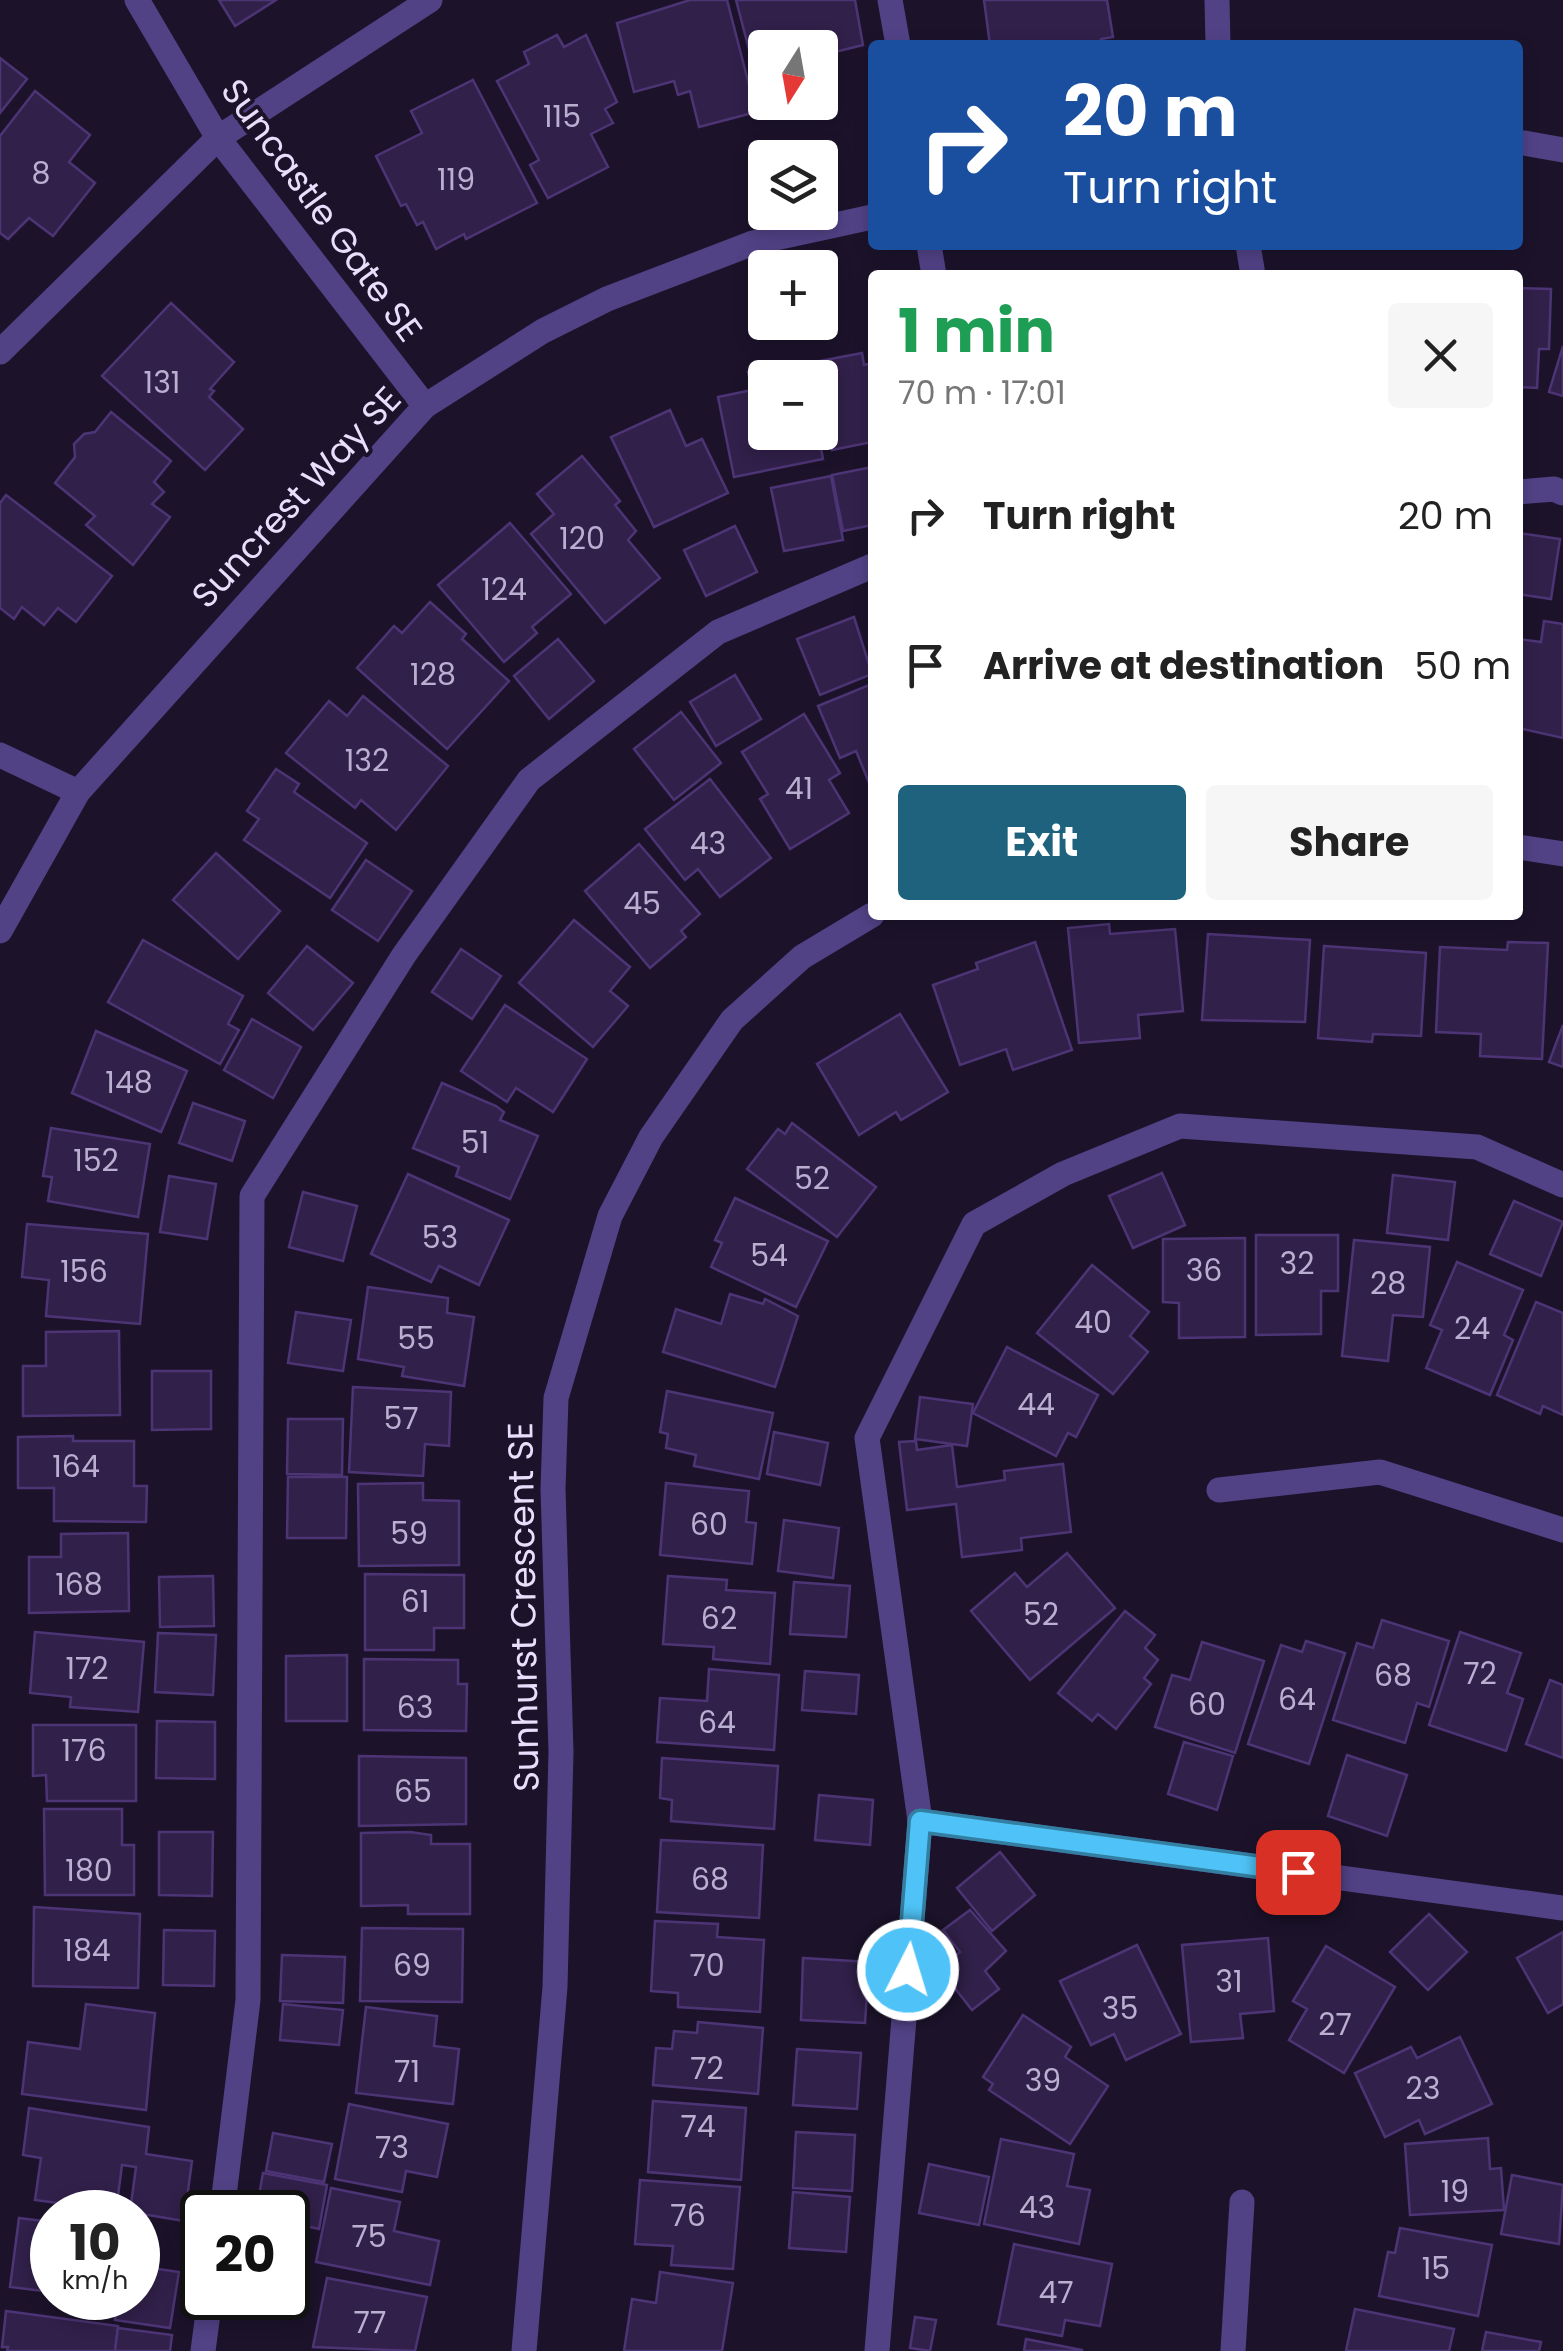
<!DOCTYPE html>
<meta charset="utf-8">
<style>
:root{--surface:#fff;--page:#f6f6f6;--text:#222;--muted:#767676;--accent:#1e627e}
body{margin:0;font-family:Poppins,sans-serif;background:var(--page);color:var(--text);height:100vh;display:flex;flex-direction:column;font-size:38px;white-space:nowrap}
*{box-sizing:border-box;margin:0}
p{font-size:32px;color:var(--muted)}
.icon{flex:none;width:55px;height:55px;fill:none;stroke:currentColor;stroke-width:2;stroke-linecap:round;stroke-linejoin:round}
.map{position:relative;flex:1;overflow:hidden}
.drawer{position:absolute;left:868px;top:270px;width:655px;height:650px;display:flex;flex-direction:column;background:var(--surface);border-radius:10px;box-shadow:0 5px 15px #0003}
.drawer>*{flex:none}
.guide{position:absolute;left:868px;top:40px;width:655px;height:210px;border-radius:10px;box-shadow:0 5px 15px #0003;background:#1a4fa0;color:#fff;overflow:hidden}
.needle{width:65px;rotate:191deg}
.controls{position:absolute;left:748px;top:30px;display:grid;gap:20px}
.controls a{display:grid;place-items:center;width:90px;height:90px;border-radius:10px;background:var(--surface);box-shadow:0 5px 15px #0003;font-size:50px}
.speed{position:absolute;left:30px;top:2190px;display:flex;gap:20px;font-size:50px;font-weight:700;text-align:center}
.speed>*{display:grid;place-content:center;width:130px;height:130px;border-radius:50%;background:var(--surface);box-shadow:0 5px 15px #0003;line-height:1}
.speed small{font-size:25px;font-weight:400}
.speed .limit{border:5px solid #111;border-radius:15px;background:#fff;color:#111}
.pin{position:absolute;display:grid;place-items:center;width:85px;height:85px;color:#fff;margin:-42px;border-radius:20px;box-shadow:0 5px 15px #0006}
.me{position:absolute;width:110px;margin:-55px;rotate:5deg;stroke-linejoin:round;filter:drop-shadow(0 0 8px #0008)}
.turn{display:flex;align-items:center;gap:35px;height:210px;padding:0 30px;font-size:45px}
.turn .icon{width:130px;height:130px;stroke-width:2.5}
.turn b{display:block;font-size:70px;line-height:85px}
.round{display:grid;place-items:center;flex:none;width:105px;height:105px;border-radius:10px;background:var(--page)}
.headline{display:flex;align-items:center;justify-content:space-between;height:170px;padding:0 30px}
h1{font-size:60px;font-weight:700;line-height:75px;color:#1e9e55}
.primary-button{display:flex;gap:20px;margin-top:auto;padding:20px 30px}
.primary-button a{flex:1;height:115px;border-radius:10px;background:var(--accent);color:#fff;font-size:40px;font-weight:700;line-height:115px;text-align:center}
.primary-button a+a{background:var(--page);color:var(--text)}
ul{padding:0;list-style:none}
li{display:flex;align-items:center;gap:30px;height:150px;padding:0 30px}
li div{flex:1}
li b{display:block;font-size:38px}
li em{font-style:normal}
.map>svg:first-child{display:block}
.building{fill:#31204a;stroke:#4d3475;stroke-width:2.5;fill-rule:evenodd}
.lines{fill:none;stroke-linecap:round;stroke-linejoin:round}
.minor{stroke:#514286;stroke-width:25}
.route-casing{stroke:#337fa1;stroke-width:25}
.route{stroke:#4fc3f7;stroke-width:18}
.labels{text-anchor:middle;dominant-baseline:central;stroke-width:8;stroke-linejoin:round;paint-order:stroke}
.number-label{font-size:30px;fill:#baafd0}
.street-label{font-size:35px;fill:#e8dffd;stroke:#1c132b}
</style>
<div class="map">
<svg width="1563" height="2351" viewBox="0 0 1563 2351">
<rect width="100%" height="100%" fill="#1c132b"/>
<g class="building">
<polygon points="219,0 276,0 235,26"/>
<polygon points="690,0 727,0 756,112 699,127 690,91 678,95 674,81 634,92 617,23"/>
<path d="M736,0H855L863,45L831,53L834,66L822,69L830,102L767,118ZM765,48H820V102H765Z"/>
<polygon points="984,0 1107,0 1113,37 1101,39 1102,45 990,45"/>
<polygon points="557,35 564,47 586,35 617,102 605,109 613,123 591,134 608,167 548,198 530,165 539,160 497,81 529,64 524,52"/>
<polygon points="0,58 27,79 0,113"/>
<polygon points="473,80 537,203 466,239 464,234 436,249 423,222 417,225 406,204 401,206 376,156 422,133 411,111"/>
<polygon points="35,91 90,135 69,162 95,183 53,236 29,218 8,239 0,233 0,136"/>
<polygon points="1518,288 1551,289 1549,349 1539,349 1537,388 1518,387"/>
<polygon points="171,303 234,362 210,389 214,391 209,397 243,429 205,470 102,376"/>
<polygon points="1563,346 1563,396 1549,392"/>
<polygon points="862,353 864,365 872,363 872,442 832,450 815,362"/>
<polygon points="803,362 807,378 765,378 765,432 818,432 823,459 734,477 718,397 752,390 748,372"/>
<polygon points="670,410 686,446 702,439 728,493 654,527 611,437"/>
<polygon points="111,412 171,461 154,482 164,492 152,504 170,517 133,565 86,525 95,516 55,483 75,457 74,444 84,434 95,432"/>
<polygon points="582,456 620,501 615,505 636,531 628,540 660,578 605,623 531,534 554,514 537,494"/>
<polygon points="872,467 872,525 843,531 832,475"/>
<polygon points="831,476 843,540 784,551 771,488"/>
<polygon points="6,495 112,576 76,622 58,608 44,625 22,607 14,619 0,608 0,503"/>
<polygon points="510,523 571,594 532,627 537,633 504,662 438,585"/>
<polygon points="735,526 757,572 706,596 684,550"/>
<polygon points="1518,533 1560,539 1551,599 1518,594"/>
<polygon points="430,602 466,634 462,639 509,681 447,749 357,668 394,626 402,633"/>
<polygon points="854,617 872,674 820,695 797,639"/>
<polygon points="1544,621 1563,624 1563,738 1518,728 1518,639 1541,642"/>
<polygon points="558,639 594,681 549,719 514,676"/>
<polygon points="735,675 761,719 716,746 690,702"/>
<polygon points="872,684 872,683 872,790 856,751 840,758 818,706"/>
<polygon points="363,696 448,766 396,830 361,800 355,808 286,753 329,701 347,716"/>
<polygon points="681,712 721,763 674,800 634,749"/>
<polygon points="804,714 840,773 829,780 849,813 790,849 760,799 768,794 742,752"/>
<polygon points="276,769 299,784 294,792 367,843 330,898 244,840 259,819 247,811"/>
<polygon points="710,779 771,858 720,897 698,869 685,880 645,829"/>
<polygon points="639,844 700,914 681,931 686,937 650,968 585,891"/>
<polygon points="216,853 280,911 238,959 173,900"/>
<polygon points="366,860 412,891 378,941 332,910"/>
<polygon points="574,920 630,967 610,991 628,1006 593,1047 519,983"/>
<polygon points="1109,924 1110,934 1175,929 1183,1011 1138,1015 1140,1038 1079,1043 1068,928"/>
<polygon points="1208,934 1310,940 1305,1022 1202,1020"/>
<polygon points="143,940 243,996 228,1024 239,1030 220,1064 108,1002"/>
<polygon points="1035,942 1072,1050 1013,1070 1006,1049 960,1065 933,985 978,969 976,963"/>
<polygon points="1508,942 1548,943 1542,1059 1480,1056 1481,1034 1436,1032 1440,947 1507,950"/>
<polygon points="307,946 353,983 313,1030 268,993"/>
<polygon points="1324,946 1426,953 1421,1036 1373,1034 1372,1042 1318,1038"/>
<polygon points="461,949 501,976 472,1019 432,992"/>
<polygon points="505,1005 587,1059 553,1112 516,1088 507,1102 461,1071"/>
<polygon points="900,1014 948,1092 901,1120 896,1112 859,1135 817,1064"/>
<polygon points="252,1019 301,1047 273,1098 224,1070"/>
<polygon points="1563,1025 1563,1067 1549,1062"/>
<polygon points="96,1031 187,1071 161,1132 72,1093"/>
<polygon points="442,1083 496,1106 504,1112 500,1120 538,1136 510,1199 456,1176 459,1167 413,1148"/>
<polygon points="193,1103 245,1121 232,1161 179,1143"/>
<polygon points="792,1123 876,1187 837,1237 747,1169 778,1129 785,1134"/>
<polygon points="51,1128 150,1144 138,1217 48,1201 52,1177 43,1176"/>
<polygon points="1162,1173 1185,1225 1133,1248 1109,1196"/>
<polygon points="408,1174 509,1220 479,1285 439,1266 431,1282 371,1254"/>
<polygon points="1393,1175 1455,1182 1448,1240 1387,1233"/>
<polygon points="169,1176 216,1184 207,1239 160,1232"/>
<polygon points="303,1192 357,1206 343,1261 289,1247"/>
<polygon points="735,1198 828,1241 796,1307 711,1267 722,1243 715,1240"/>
<polygon points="1514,1201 1563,1222 1541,1276 1490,1254"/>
<polygon points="27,1224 148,1234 140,1324 46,1316 49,1280 22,1277"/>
<polygon points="1256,1235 1338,1235 1338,1291 1321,1291 1321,1334 1256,1335"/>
<polygon points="1245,1238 1245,1337 1179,1338 1179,1303 1163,1302 1163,1239"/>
<polygon points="1354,1240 1430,1247 1423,1317 1393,1315 1388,1361 1342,1356"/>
<polygon points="1457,1262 1523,1290 1504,1335 1513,1340 1490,1395 1426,1368 1442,1330 1430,1325"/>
<polygon points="1092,1265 1149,1312 1130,1336 1148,1352 1113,1394 1037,1333"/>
<polygon points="368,1287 448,1298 447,1313 474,1317 464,1386 402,1376 404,1367 358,1359"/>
<polygon points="730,1294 763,1304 765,1299 798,1316 775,1387 663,1352 676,1309 721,1324"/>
<polygon points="1536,1302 1563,1313 1563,1415 1543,1406 1540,1414 1497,1395"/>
<polygon points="296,1312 351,1320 343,1371 288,1363"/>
<polygon points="119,1331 120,1415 23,1416 23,1366 46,1366 46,1332"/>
<polygon points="1007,1347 1098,1395 1076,1437 1068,1433 1056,1456 973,1413"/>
<polygon points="152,1371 211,1371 211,1429 152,1430"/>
<polygon points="353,1387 451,1392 449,1446 425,1444 423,1476 349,1472"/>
<polygon points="667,1391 773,1413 759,1479 694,1466 696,1455 666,1448 668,1434 660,1432"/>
<polygon points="920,1397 973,1404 967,1446 915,1439"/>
<polygon points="288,1419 343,1419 342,1475 287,1474"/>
<polygon points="774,1432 828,1443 820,1485 767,1474"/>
<polygon points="73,1436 73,1441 134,1441 134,1486 147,1486 146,1522 54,1521 54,1488 18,1488 18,1437"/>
<polygon points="916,1441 917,1450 952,1445 957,1487 1005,1480 1004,1471 1063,1464 1071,1532 1021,1538 1022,1550 962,1557 956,1504 907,1510 899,1442"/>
<polygon points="288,1477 347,1477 346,1538 287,1538"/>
<polygon points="423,1483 423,1500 459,1501 459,1565 359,1566 358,1484"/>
<polygon points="666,1483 749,1491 746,1522 756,1523 752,1564 660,1555"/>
<polygon points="784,1520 839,1528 833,1578 778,1571"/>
<polygon points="128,1533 129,1611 29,1613 29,1557 61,1557 61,1534"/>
<polygon points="1067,1553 1115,1608 1030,1680 971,1611 1015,1573 1027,1587"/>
<polygon points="365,1574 464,1575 464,1628 434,1628 434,1650 365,1650"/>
<polygon points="213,1576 214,1626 160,1627 159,1577"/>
<polygon points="668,1576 727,1580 726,1590 775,1593 770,1664 713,1659 714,1647 663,1644"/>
<polygon points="794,1582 850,1586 846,1637 790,1634"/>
<polygon points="1125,1611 1155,1635 1145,1648 1158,1660 1144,1678 1151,1684 1116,1729 1098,1714 1092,1721 1058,1693"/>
<polygon points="1382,1620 1449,1641 1429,1707 1417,1703 1405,1743 1333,1720 1357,1643 1373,1648"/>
<polygon points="35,1632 144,1642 138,1712 70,1707 71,1697 30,1693"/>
<polygon points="1460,1632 1521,1653 1507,1693 1523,1699 1506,1751 1429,1725"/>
<polygon points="158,1633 216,1635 213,1695 155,1692"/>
<polygon points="1306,1641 1345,1653 1309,1764 1248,1744 1281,1645 1302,1652"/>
<polygon points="1202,1642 1264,1661 1235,1753 1155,1727 1172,1675 1190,1680"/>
<polygon points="347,1655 347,1721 286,1721 286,1656"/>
<polygon points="364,1659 458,1660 458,1684 467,1684 466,1731 364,1730"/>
<polygon points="709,1669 779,1675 774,1750 657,1742 660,1698 707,1701"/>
<polygon points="805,1671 859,1675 856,1714 802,1710"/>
<polygon points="1550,1680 1563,1685 1563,1758 1526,1744"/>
<polygon points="157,1721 215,1722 215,1779 156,1778"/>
<polygon points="33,1725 136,1725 136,1801 47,1801 46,1775 33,1776"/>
<polygon points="1184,1742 1233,1756 1217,1810 1168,1794"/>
<polygon points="1347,1755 1407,1775 1387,1836 1328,1816"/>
<polygon points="359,1756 466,1758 466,1824 359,1826"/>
<polygon points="662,1758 778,1766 774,1829 671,1821 672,1800 660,1798"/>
<polygon points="819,1795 873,1800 870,1845 815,1840"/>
<polygon points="44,1809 122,1809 122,1845 134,1845 134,1895 45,1895"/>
<polygon points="159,1832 213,1832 212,1896 159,1895"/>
<polygon points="410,1832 431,1835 431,1844 470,1844 470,1914 408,1914 408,1905 361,1906 361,1833"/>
<polygon points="661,1840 763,1845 759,1918 657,1912"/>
<polygon points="1000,1852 1035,1895 992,1931 957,1888"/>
<polygon points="34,1907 140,1914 138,1988 33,1986"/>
<polygon points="970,1910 1006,1951 985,1971 999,1989 972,2010 939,1968 960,1952 943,1930"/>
<polygon points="1429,1914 1467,1952 1428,1990 1390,1952"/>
<polygon points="655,1921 718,1924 717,1937 764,1940 760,2012 678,2007 678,1993 651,1991"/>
<polygon points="362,1928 463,1929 462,2002 360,2001"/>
<polygon points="164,1930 215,1931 214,1986 163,1985"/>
<polygon points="1563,1932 1563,2004 1548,2013 1517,1958"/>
<polygon points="1268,1938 1274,2011 1240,2014 1243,2038 1191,2042 1182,1945"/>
<polygon points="1137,1945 1181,2034 1126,2060 1114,2034 1091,2045 1060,1981"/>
<polygon points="1326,1946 1395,1987 1344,2073 1289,2040 1307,2009 1293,2001"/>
<polygon points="282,1955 345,1957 343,2003 280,2001"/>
<polygon points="803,1958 869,1962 865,2023 801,2020"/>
<polygon points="86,2004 155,2013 146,2110 22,2094 28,2042 80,2049"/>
<polygon points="283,2004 343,2010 339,2045 280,2040"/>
<polygon points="366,2007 437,2016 434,2046 459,2049 453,2104 356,2093"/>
<polygon points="1023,2015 1071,2047 1065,2057 1108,2086 1070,2144 989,2090 993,2084 983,2077"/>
<polygon points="698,2022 763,2028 758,2094 653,2085 656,2048 672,2049 674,2031 697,2033"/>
<polygon points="1460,2037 1492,2104 1425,2134 1419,2120 1385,2137 1355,2073 1411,2047 1417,2058"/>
<polygon points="797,2049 861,2053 857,2109 793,2105"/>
<polygon points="653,2101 746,2108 741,2180 648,2172"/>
<polygon points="349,2104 448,2124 437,2177 406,2171 402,2192 335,2179"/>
<polygon points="29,2108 149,2127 146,2154 192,2161 184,2221 130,2212 136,2167 122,2165 116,2211 35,2200 41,2158 23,2155"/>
<polygon points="796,2132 855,2135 852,2191 793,2188"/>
<polygon points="273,2133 332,2144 324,2182 266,2171"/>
<polygon points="1488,2138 1490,2169 1501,2168 1504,2210 1410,2215 1405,2144"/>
<polygon points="1001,2139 1074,2154 1067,2186 1090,2190 1079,2244 984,2224"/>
<polygon points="929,2164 989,2177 979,2225 919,2213"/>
<polygon points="263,2173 327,2185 319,2229 288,2222 288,2212 256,2212"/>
<polygon points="1512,2175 1563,2185 1559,2244 1501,2234"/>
<polygon points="640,2180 740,2187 733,2269 671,2265 673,2246 635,2244"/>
<polygon points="331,2188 400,2202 394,2231 439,2241 430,2285 316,2262"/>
<polygon points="793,2192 850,2197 846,2252 789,2248"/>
<polygon points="19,2218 52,2222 52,2292 10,2287"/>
<polygon points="1400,2228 1492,2245 1478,2316 1379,2296 1388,2252 1395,2253"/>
<polygon points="1014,2244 1112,2264 1100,2326 1065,2320 1062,2336 998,2324"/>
<polygon points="138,2266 179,2272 170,2328 115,2320 119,2298 138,2298"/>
<polygon points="660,2272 733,2283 722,2351 624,2351 632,2299 656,2303"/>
<polygon points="327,2278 427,2297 415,2351 313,2347"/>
<polygon points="58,2298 113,2298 112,2306"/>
<polygon points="1355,2309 1454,2329 1449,2351 1346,2351"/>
<polygon points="6,2311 118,2326 115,2351 7,2351 8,2347 2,2347"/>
<polygon points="915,2317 936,2320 930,2351 910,2348"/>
<polygon points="118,2328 172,2335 170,2351 115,2351"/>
<polygon points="1486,2332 1541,2342 1539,2351 1482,2351"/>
<polygon points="1026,2339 1082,2350 1082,2351 1024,2351"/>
</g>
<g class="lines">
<g class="minor">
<polyline points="137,0 218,138 425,406"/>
<polyline points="890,0 898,45"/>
<polyline points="1217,0 1218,45"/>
<polyline points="1518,142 1563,150"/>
<polyline points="929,245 934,275"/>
<polyline points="1248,245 1253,275"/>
<polyline points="0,352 218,138 430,0"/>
<polyline points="1518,492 1554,489 1563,493"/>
<polyline points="0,755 78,792"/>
<polyline points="1518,847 1563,854"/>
<polyline points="0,931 78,792 425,406 543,331 607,299 753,243 872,217"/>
<polyline points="1219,1490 1380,1472 1563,1530"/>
<polyline points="920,1821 1563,1908"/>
<polyline points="222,2212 248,2000 252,1196 404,955 529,780 718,632 872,566"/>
<polyline points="203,2351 210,2298"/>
<polyline points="524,2351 555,1987 561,1752 553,1489 556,1398 610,1216 651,1137 732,1020 802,957 872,915"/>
<polyline points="877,2351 920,1821 867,1438 974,1224 1063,1174 1180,1126 1477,1147 1563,1185"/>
<polyline points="1233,2351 1242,2202"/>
</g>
</g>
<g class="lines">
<g class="route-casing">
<polyline id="route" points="908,1970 920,1821 1298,1872"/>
</g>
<use href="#route" class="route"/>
</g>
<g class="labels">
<g class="number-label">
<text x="562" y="116">115</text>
<text x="41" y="173">8</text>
<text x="456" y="179">119</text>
<text x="162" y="382">131</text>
<text x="582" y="538">120</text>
<text x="504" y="589">124</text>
<text x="433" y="674">128</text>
<text x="367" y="760">132</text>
<text x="799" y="788">41</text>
<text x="708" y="843">43</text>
<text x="642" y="903">45</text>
<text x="129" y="1082">148</text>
<text x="475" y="1142">51</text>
<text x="96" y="1160">152</text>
<text x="812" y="1178">52</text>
<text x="440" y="1237">53</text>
<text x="769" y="1255">54</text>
<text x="1297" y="1263">32</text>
<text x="1204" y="1270">36</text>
<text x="84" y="1271">156</text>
<text x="1388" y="1283">28</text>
<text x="1093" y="1322">40</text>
<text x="1472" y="1328">24</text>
<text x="416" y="1338">55</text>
<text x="1036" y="1404">44</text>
<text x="401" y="1418">57</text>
<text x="76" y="1466">164</text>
<text x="709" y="1524">60</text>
<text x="409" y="1533">59</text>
<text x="79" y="1584">168</text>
<text x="415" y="1601">61</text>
<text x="1041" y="1614">52</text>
<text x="719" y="1618">62</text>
<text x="87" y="1668">172</text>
<text x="1480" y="1673">72</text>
<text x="1393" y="1675">68</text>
<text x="1297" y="1699">64</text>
<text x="1207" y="1704">60</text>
<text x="415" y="1707">63</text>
<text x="717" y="1722">64</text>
<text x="84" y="1750">176</text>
<text x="413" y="1791">65</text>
<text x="89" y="1870">180</text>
<text x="710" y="1879">68</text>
<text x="87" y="1950">184</text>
<text x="412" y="1965">69</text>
<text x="707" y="1965">70</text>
<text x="1229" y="1981">31</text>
<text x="1120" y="2008">35</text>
<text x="1335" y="2024">27</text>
<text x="707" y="2068">72</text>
<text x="407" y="2071">71</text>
<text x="1043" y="2080">39</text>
<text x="1423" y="2088">23</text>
<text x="698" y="2126">74</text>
<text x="392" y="2147">73</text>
<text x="1455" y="2191">19</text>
<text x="1037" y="2207">43</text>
<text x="688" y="2215">76</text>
<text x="369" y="2236">75</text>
<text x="1436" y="2268">15</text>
<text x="1056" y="2292">47</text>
<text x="370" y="2322">77</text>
</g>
<g class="street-label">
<text transform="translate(322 210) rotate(54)">Suncastle Gate SE</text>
<text transform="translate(296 497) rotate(-47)">Suncrest Way SE</text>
<text transform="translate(523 1607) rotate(-91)">Sunhurst Crescent SE</text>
</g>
</g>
</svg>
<div class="controls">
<a><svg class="needle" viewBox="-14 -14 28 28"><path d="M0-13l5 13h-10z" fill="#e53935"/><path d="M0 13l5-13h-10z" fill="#767676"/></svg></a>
<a><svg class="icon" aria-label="layers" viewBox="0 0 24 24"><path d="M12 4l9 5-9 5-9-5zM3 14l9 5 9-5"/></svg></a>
<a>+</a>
<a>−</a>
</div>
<div class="speed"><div>10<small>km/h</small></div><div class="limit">20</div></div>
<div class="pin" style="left:1298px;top:1872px;background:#d93025"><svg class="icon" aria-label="arrive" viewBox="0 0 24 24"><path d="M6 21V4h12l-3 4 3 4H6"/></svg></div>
<svg class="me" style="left:908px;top:1970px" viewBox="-20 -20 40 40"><circle r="17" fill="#4fc3f7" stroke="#fff" stroke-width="3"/><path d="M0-11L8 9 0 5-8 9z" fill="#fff"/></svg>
<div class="guide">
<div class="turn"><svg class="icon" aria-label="right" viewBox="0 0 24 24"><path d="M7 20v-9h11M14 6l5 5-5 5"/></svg><div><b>20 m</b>Turn right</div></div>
</div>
<section class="drawer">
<div class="headline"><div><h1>1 min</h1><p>70 m · 17:01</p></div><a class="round"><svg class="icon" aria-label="close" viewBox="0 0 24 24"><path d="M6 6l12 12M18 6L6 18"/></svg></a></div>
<ul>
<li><svg class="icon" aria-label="right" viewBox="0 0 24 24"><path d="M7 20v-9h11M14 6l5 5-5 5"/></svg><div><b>Turn right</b></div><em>20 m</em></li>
<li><svg class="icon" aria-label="arrive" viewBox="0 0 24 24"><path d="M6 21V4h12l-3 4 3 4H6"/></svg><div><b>Arrive at destination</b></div><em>50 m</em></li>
</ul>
<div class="primary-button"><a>Exit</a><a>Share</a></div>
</section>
</div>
